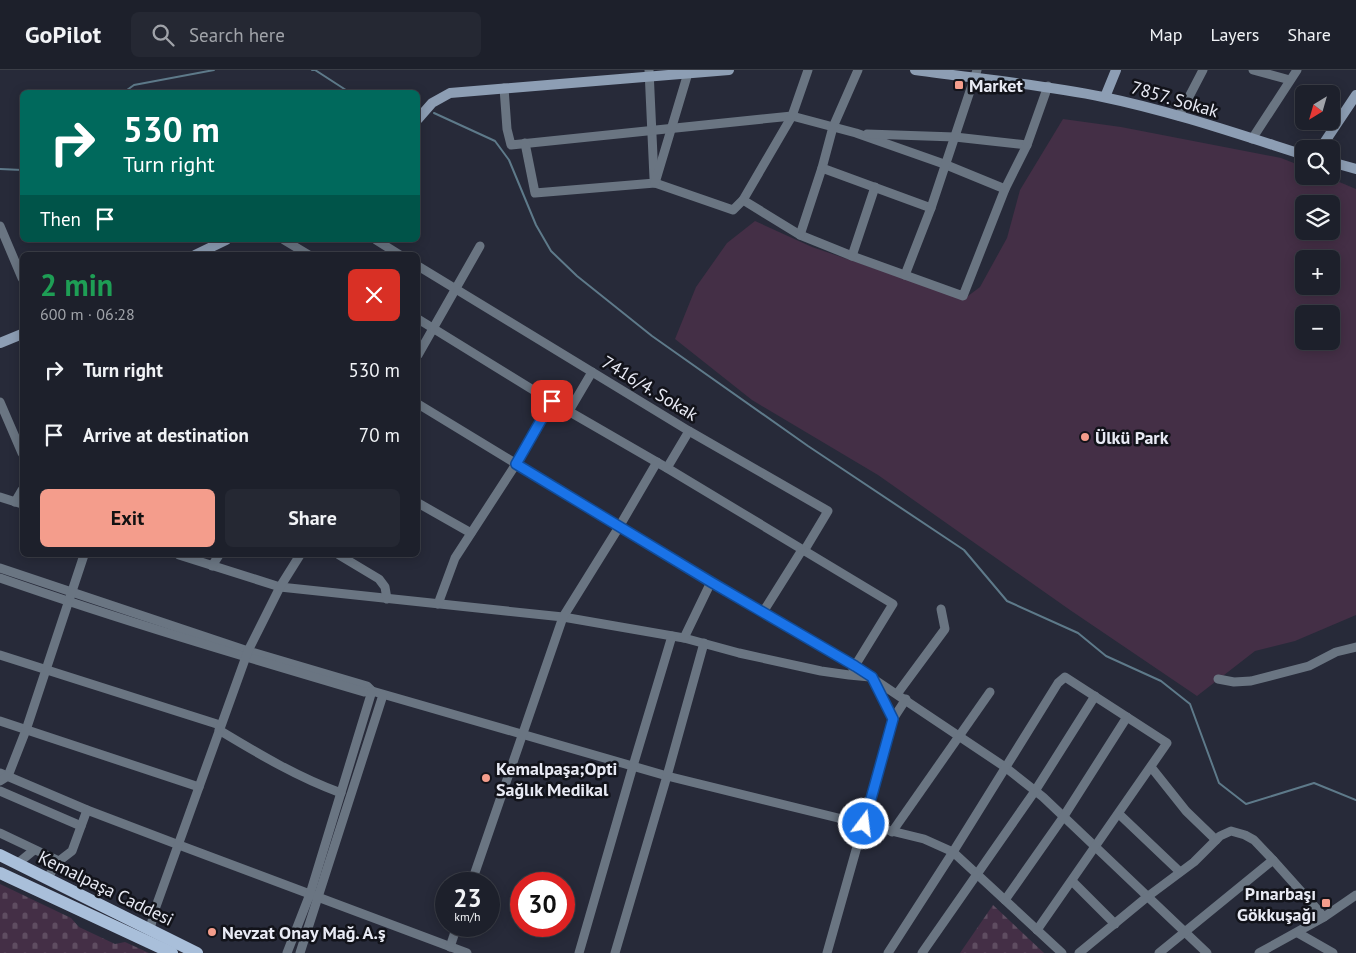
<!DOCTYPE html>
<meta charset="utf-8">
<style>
:root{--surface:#1d202b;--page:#252833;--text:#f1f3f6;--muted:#a0a3a9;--line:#3b3e47;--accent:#f49d8c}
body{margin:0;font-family:"PT Sans",sans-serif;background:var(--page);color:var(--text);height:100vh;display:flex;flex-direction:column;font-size:19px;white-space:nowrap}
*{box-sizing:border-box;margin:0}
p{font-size:16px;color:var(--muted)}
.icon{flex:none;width:28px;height:28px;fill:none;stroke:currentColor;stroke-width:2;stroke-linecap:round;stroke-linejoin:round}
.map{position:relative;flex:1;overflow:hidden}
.details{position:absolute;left:20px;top:182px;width:400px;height:305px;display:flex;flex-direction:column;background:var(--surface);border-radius:8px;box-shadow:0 2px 12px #0003,0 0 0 1px var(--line)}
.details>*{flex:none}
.hud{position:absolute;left:20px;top:20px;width:400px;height:152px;border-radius:8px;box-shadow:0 2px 12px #0003,0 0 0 1px var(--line);background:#00695c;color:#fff;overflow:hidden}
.needle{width:32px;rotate:217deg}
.buttons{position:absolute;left:1295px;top:15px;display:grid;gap:10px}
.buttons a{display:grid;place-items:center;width:45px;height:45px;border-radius:8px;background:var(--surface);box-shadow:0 2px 12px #0003,0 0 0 1px var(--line);font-size:25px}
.speed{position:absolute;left:435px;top:802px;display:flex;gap:10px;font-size:25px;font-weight:700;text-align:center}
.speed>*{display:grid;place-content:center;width:65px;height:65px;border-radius:50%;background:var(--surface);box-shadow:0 2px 12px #0003,0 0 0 1px var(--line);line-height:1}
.speed small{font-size:12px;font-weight:400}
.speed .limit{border:8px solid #d22;background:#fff;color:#111}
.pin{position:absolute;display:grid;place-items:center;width:42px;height:42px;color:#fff;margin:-21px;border-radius:10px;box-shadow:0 2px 8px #0006}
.me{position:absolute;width:55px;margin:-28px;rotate:15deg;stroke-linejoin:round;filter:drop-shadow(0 0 4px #0008)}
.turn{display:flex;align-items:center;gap:18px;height:105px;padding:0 20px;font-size:22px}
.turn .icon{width:65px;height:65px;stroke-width:2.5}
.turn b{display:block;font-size:35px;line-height:42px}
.then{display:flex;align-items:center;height:48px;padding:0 20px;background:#0003;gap:10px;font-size:19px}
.round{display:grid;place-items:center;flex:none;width:52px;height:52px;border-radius:8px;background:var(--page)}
.overview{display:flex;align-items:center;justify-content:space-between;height:85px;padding:0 20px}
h1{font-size:30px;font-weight:800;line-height:38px;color:#1e9e55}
.primary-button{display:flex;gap:10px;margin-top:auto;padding:10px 20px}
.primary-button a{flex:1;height:58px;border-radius:8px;background:var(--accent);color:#111;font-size:20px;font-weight:800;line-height:58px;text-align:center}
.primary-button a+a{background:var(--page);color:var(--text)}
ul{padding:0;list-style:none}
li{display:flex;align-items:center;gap:15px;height:65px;padding:0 20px}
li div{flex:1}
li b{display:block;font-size:19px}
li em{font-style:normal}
header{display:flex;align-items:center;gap:30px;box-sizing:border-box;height:70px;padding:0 25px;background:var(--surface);border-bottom:1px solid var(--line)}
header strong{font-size:24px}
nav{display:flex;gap:28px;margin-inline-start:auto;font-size:18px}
.search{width:350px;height:45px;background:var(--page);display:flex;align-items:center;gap:12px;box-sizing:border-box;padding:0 18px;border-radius:8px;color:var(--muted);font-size:19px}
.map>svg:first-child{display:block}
.cemetery{fill:url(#cemetery-stones)}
.pitch{fill:#442f46;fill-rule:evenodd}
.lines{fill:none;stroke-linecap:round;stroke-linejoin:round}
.stream{stroke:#5e7a8a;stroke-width:2}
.street{stroke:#6a7582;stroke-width:9}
.secondary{stroke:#8d9eb4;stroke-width:10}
.primary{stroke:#a9bfda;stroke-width:12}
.route-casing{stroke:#114b97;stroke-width:12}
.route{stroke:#1a73e8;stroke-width:9}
.poi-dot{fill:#f49d8c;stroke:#12131a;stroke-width:2}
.labels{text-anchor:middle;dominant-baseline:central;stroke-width:5;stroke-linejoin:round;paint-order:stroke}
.poi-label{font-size:18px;font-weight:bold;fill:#e8eaf4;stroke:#12131a;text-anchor:start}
.street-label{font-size:18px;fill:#e8eaf4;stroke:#12131a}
</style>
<header>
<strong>GoPilot</strong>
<div class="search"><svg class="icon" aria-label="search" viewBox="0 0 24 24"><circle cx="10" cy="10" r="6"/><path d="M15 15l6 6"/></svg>Search here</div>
<nav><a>Map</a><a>Layers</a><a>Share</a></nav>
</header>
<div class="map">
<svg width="1356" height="883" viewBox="0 0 1356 883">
<defs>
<pattern id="cemetery-stones" width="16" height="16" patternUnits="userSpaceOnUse" patternTransform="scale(1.25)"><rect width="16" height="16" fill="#442f46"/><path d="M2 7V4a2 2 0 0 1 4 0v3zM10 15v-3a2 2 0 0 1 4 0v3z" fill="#5f4d61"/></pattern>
</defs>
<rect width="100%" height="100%" fill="#272a39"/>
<g class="cemetery">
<polygon points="0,814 71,848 79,857 115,874 125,872 149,883 0,883"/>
<polygon points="993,835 1044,883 960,883"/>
</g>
<path class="pitch" d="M1063,49L1121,57L1281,88L1304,97V106H1325L1356,119V545L1295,571L1255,581L1197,626L1070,540L878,405L752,330L675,269L696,217L727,173L755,151L812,177L964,229L980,217L1007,168L1020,120ZM1304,134H1331V161H1304ZM1304,189H1331V216H1304ZM1304,244H1331V271H1304Z"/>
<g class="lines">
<g class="stream">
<polyline points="312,0 315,0 349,22"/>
<polyline points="125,22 127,20 134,15 214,0"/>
<polyline points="418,36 419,36"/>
<polyline points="434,43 495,71 509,90 536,155 551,181 577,206 652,266 808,376 964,480 1007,531 1078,563 1106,586 1161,611 1190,634 1219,713 1246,734 1314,713 1356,730"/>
<polyline points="0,99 22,100"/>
</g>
<g class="street">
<polyline points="649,0 654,108"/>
<polyline points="1253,0 1290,10"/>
<polyline points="504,18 507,59 511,75 792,46 856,63 944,94 1005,119"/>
<polyline points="1179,46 1203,0"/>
<polyline points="867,64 955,67 1027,75"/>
<polyline points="1252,69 1297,0"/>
<polyline points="525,73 535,123 655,113 733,140 743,130 792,46 808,0"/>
<polyline points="822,98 931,138"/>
<polyline points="655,113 688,3"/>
<polyline points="743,130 800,165 852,186 963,226 1005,119 1027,75 1048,16"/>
<polyline points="0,156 22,208"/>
<polyline points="800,165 822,98 833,57 858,0"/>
<polyline points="284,170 309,185"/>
<polyline points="376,170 400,185"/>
<polyline points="852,186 875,117"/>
<polyline points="418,196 689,361 828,441 804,481"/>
<polyline points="905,205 931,138 977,0"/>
<polyline points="418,249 551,331 667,398 893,534 853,599"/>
<polyline points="418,285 480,176"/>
<polyline points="0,332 22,383"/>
<polyline points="418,334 711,512 855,595 871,607 893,649 827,883"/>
<polyline points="569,341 592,302"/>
<polyline points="667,398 689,361"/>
<polyline points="0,427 22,434"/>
<polyline points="15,432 22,420"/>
<polyline points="418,433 471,463"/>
<polyline points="179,485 280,517 563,547 684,568 739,583 821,601 849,605 870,607"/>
<polyline points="339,485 379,509 385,517 387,529"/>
<polyline points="212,496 219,485"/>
<polyline points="0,498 248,581 367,616 372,621"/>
<path d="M0,508C120,550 242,586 364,622L372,621L667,706L924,769L953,782L1062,883"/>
<polyline points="438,534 455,488 516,394 551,331"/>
<polyline points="763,542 802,480"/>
<polyline points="684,568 711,512"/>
<polyline points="0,585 220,655"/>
<polyline points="872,608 1005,697 1043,727 1207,883"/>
<polyline points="1218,609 1234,612 1251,611 1309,596 1336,582 1356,577"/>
<polyline points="897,624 945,559 941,539"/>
<polyline points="893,649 906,629"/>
<polyline points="0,651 199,717"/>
<path d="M219,660C259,684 297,707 341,723"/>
<polyline points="1151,697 1186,741 1216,770"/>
<polyline points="0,703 87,740 179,775 467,883"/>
<polyline points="0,711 8,706 26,660 84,485"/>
<polyline points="0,721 81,756"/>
<polyline points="1119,744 1180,802"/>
<polyline points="892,762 990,622"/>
<polyline points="0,763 59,791"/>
<polyline points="17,794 34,780"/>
<polyline points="48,807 59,791 72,781 87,740"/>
<polyline points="1072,811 1115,854"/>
<polyline points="471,814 563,547 619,457 657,392"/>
<polyline points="1005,830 1064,746 1127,647"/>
<polyline points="150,860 154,842 248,581 280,517 300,485"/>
<polyline points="1298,863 1333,883"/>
<polyline points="450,877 457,856"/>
<polyline points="287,883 310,824 372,621"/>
<polyline points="300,883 383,625"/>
<polyline points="579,883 633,696 672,566"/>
<polyline points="615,883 667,706 704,573"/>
<polyline points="888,883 953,782 1058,613 1065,607 1167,673 1037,860"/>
<polyline points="922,883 1035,721 1095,626"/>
<polyline points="1079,883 1147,827 1194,792 1220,766 1231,761 1245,765 1254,770 1273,790 1324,847"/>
<polyline points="1159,883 1273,790"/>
<polyline points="1259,883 1324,847 1356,825"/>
</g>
<g class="secondary">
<path d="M915,0C978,9 1041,14 1103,27C1171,41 1238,64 1304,85"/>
<polyline points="1105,27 1116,0"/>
<polyline points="418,49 432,33 450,23 729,0"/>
<polyline points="1320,79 1356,25"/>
<polyline points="1331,92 1356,99"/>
<polyline points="195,185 226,170"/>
<polyline points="0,273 22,264"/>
</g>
<g class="primary">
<polyline points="0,785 197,883"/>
<polyline points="0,803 172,883"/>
</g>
</g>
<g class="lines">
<g class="route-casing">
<polyline id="route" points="552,331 516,394 711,512 855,596 872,607 893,649 864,754"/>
</g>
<use href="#route" class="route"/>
</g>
<g class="poi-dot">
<rect x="954" y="10" width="10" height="10" rx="2.5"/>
<circle cx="1085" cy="367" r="5"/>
<circle cx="486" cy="708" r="5"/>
<rect x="1321" y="828" width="10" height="10" rx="2.5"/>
<circle cx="212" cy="862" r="5"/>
</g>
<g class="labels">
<g class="poi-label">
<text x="969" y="15">Market</text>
<text x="1095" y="367">Ülkü Park</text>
<text x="496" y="698">Kemalpaşa;Opti<tspan x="496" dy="21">Sağlık Medikal</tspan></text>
<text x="1316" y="823" text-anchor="end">Pınarbaşı<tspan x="1316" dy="21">Gökkuşağı</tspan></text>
<text x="222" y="862">Nevzat Onay Mağ. A.ş</text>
</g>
<g class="street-label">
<text transform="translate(1175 29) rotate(16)">7857. Sokak</text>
<text transform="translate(650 318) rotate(31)">7416/4. Sokak</text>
<text transform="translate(106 818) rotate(26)">Kemalpaşa Caddesi</text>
</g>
</g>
</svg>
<div class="buttons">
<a><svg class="needle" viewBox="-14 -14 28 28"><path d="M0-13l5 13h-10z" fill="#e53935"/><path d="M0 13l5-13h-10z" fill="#a0a3a9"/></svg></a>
<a><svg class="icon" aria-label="search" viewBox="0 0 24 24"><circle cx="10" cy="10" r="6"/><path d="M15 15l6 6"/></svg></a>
<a><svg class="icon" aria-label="layers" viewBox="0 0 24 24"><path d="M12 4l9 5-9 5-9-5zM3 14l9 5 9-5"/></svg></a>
<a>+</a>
<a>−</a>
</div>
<div class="speed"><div>23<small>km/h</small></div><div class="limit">30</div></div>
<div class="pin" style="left:552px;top:331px;background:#d93025"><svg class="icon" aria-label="arrive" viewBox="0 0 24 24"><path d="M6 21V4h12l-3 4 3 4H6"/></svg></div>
<svg class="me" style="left:864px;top:754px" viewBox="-20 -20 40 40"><circle r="17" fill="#1a73e8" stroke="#fff" stroke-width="3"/><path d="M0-11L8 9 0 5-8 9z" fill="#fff"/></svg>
<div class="hud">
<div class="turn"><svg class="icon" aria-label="right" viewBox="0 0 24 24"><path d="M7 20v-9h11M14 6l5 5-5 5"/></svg><div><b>530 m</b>Turn right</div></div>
<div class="then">Then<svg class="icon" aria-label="arrive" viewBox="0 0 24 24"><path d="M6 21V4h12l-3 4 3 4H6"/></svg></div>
</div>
<section class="details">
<div class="overview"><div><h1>2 min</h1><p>600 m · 06:28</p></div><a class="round" style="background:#d93025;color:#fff"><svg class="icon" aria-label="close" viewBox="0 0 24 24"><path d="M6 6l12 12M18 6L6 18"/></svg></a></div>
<ul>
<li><svg class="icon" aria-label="right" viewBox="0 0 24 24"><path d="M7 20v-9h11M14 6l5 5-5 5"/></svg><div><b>Turn right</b></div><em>530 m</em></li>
<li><svg class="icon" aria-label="arrive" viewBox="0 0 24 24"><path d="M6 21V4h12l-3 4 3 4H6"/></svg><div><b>Arrive at destination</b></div><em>70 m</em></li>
</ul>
<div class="primary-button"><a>Exit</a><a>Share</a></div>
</section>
</div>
